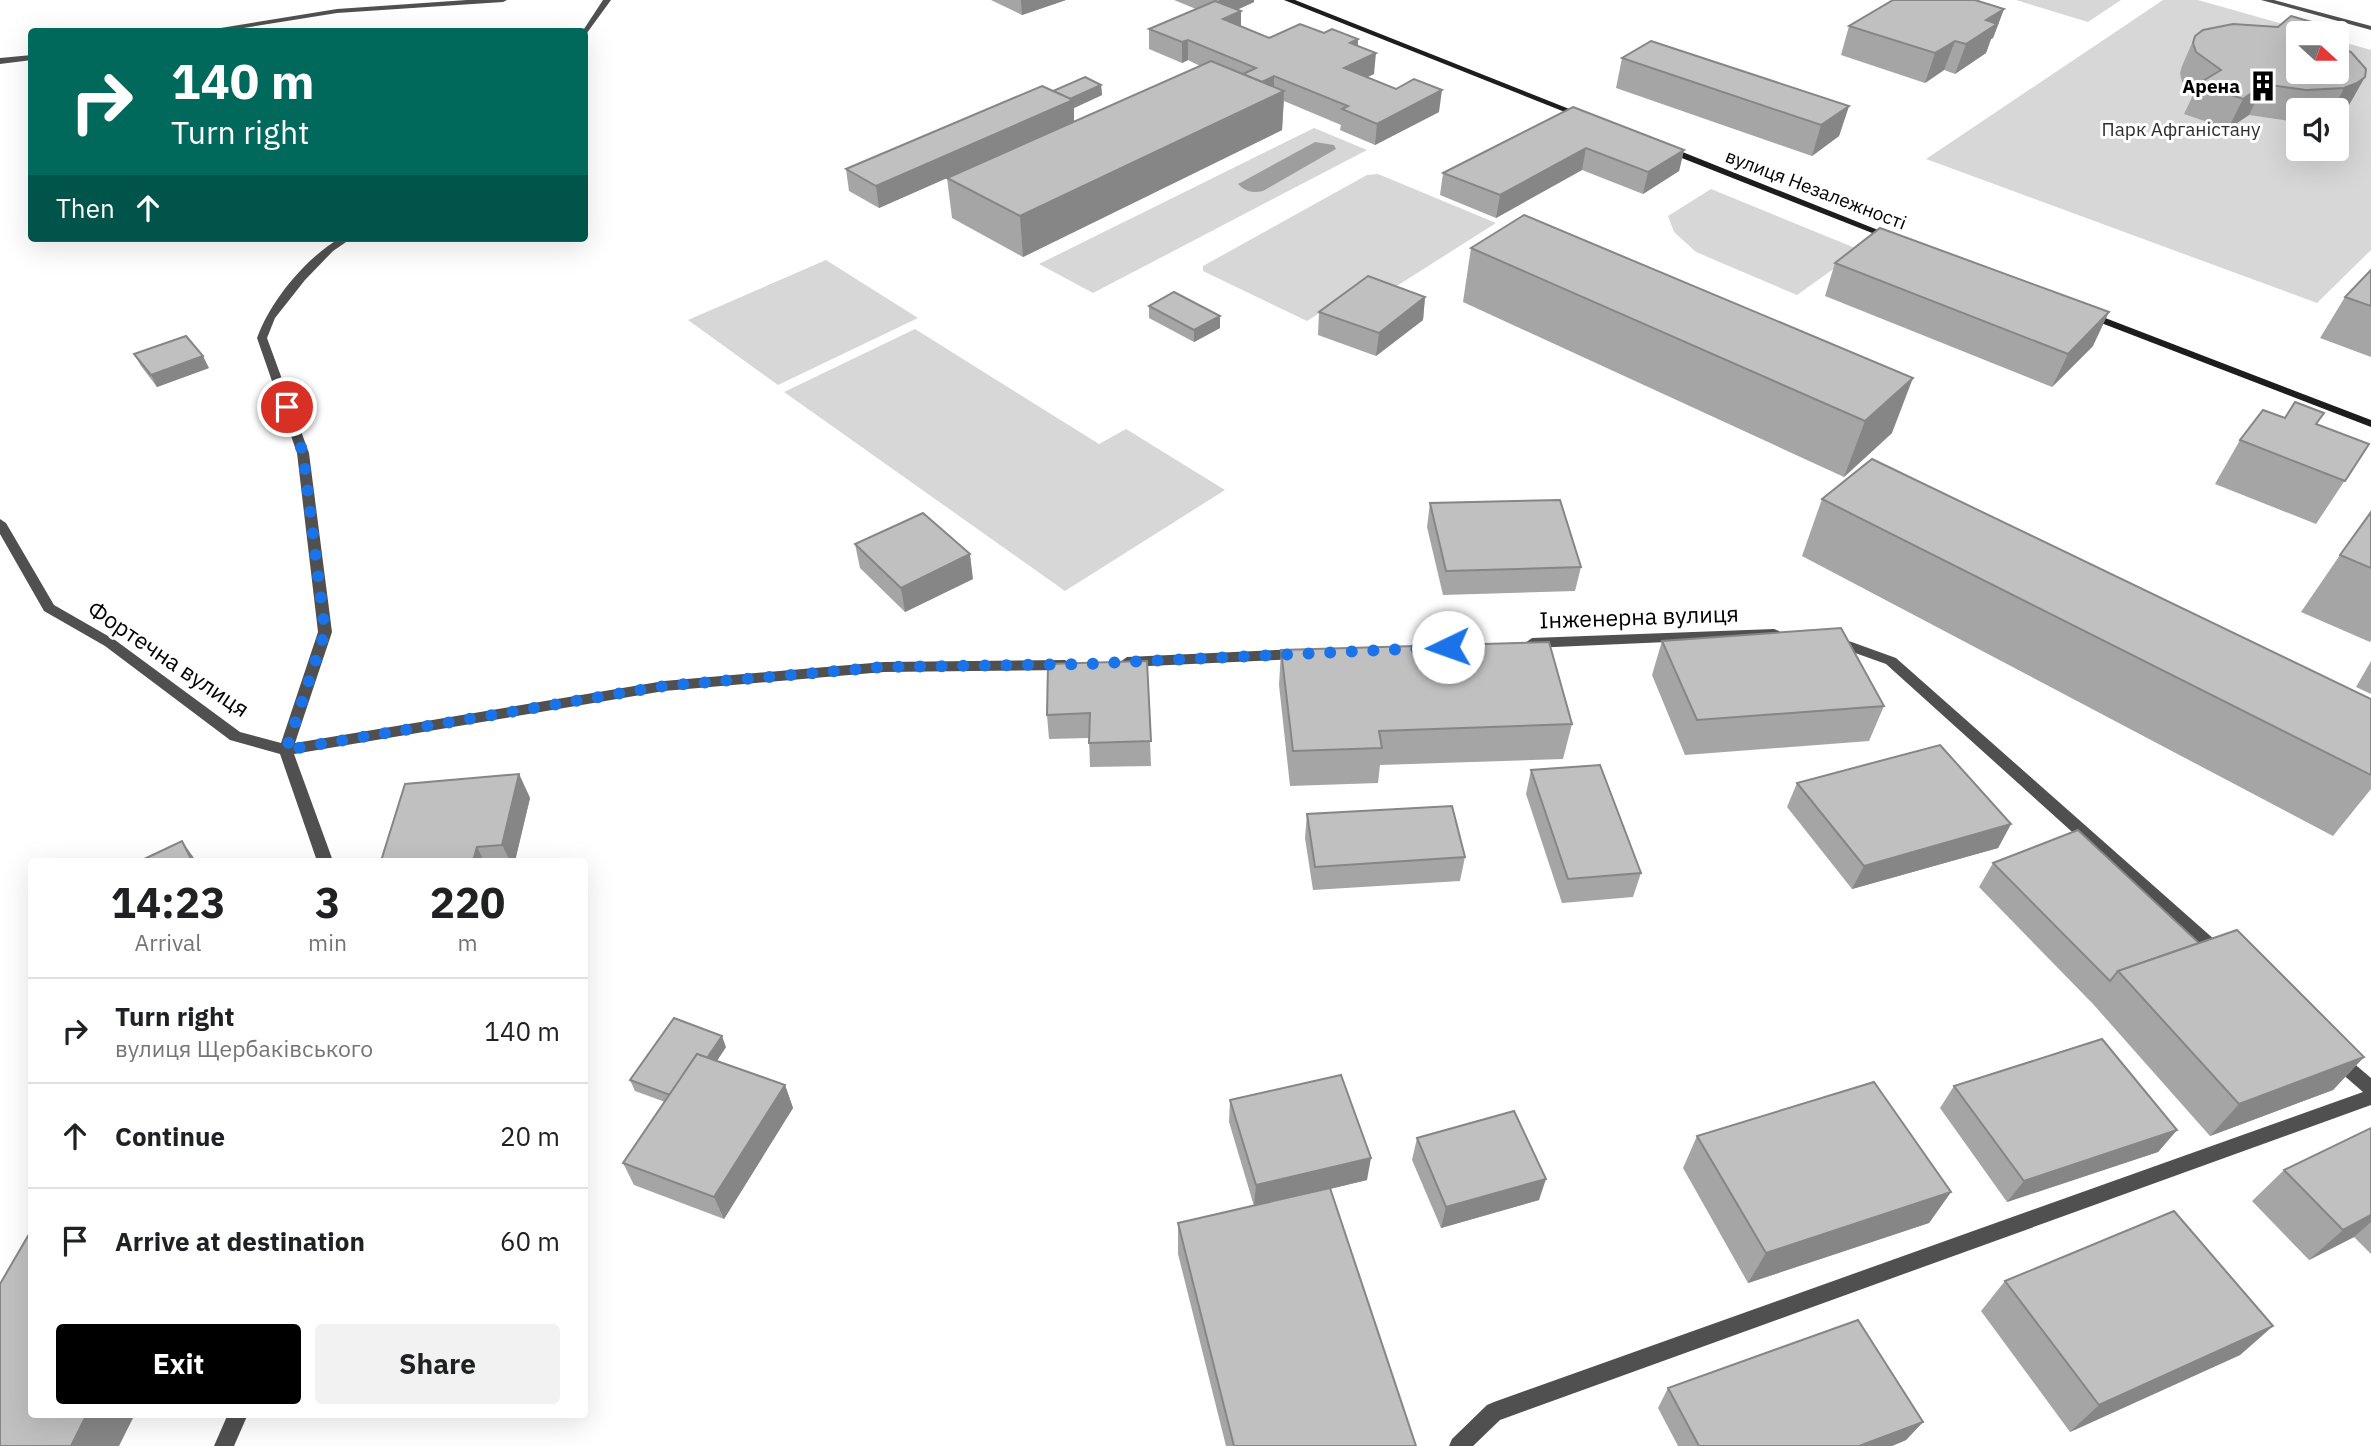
<!DOCTYPE html>
<meta charset="utf-8">
<style>
:root{--surface:#fff;--page:#f2f2f2;--text:#202124;--muted:#757577;--line:#e0e0e0;--accent:#000}
body{margin:0;font-family:"IBM Plex Sans",sans-serif;background:var(--page);color:var(--text);height:100vh;display:flex;flex-direction:column;font-size:26px;white-space:nowrap}
*{box-sizing:border-box;margin:0}
p{font-size:23px;color:var(--muted)}
.icon{flex:none;width:38px;height:38px;fill:none;stroke:currentColor;stroke-width:2;stroke-linecap:round;stroke-linejoin:round}
.map{position:relative;flex:1;overflow:hidden}
.side{position:absolute;left:28px;top:858px;width:560px;height:560px;display:flex;flex-direction:column;background:var(--surface);border-radius:7px;box-shadow:0 7px 28px #0002}
.side>*{flex:none}
.guide{position:absolute;left:28px;top:28px;width:560px;height:214px;border-radius:7px;box-shadow:0 7px 28px #0002;background:#00695c;color:#fff;overflow:hidden}
.needle{width:46px;rotate:111deg}
.tools{position:absolute;left:2286px;top:21px;display:grid;gap:14px}
.tools a{display:grid;place-items:center;width:63px;height:63px;border-radius:7px;background:var(--surface);box-shadow:0 7px 28px #0002;font-size:35px}
.pin{position:absolute;display:grid;place-items:center;width:60px;height:60px;color:#fff;margin:-30px;border:4px solid #fff;border-radius:50%;box-shadow:0 2px 7px #0007}
.me{position:absolute;width:77px;margin:-38px;rotate:267deg;stroke-linejoin:round;filter:drop-shadow(0 0 5px #0008)}
.turn{display:flex;align-items:center;gap:24px;height:147px;padding:0 28px;font-size:32px}
.turn .icon{width:91px;height:91px;stroke-width:2.5}
.turn b{display:block;font-size:49px;line-height:60px}
.then{display:flex;align-items:center;height:66px;padding:0 28px;background:#0003;gap:14px;font-size:26px}
.eta{display:flex;justify-content:space-evenly;align-items:center;height:119px;text-align:center}
.eta b{font-size:42px;font-weight:700;line-height:49px}
.action{display:flex;gap:14px;margin-top:auto;padding:14px 28px}
.action a{flex:1;height:80px;border-radius:7px;background:var(--accent);color:#fff;font-size:28px;font-weight:700;line-height:80px;text-align:center}
.action a+a{background:var(--page);color:var(--text)}
ul{padding:0;list-style:none}
li{display:flex;align-items:center;gap:21px;height:105px;padding:0 28px;border-top:2px solid var(--line)}
li div{flex:1}
li b{display:block;font-size:26px}
li em{font-style:normal}
.map>svg:first-child{display:block}
.green{fill:#d7d7d7;fill-rule:evenodd}
.water{fill:#9e9e9e}
.lines{fill:none;stroke-linecap:round;stroke-linejoin:round}
.street{fill:#505050;fill-rule:evenodd}
.secondary{fill:#1d1d1d;fill-rule:evenodd}
.wall{fill:#a5a5a5}
.shaded-wall{fill:#868686}
.building{fill:#c0c0c0;stroke:#868686;stroke-width:2}
.route{stroke:#1a73e8;stroke-width:12;stroke-dasharray:0 21.6}
.labels{text-anchor:middle;dominant-baseline:central;stroke-width:6;stroke-linejoin:round;paint-order:stroke}
.far-poi-label{font-size:19px;font-weight:bold;fill:#000;stroke:#fff;text-anchor:end}
.far-park-label{font-size:19px;fill:#2e2e2e;stroke:#fff}
.far-street-label{font-size:19px;fill:#000;stroke:#fff}
.street-label{font-size:23px;fill:#000;stroke:#fff}
</style>
<div class="map">
<svg width="2371" height="1446" viewBox="0 0 2371 1446">
<rect width="100%" height="100%" fill="#fff"/>
<g class="green">
<polygon points="2016,0 2121,0 2088,22"/>
<path d="M2163,0H2198L2314,33H2298V72H2336V40L2371,50V250L2317,303L1926,159ZM2298,110H2336V149H2298Z"/>
<polygon points="1314,128 1367,150 1093,293 1039,264"/>
<polygon points="1378,174 1496,223 1392,289 1372,280 1307,321 1203,271 1203,266 1367,175"/>
<polygon points="1711,189 1860,250 1797,295 1696,252 1674,232 1668,216"/>
<polygon points="826,260 918,318 778,385 688,320"/>
<polygon points="915,329 1099,444 1126,429 1225,490 1065,591 784,392"/>
</g>
<path class="water" d="M1315,142L1334,145L1336,149L1263,191C1252,193 1246,192 1238,184Z"/>
<g class="lines">
<g class="street">
<polygon points="467,0 507,0 503,2 337,13 219,32 196,32 337,9"/>
<polygon points="603,0 611,0 584,37 584,32 582,32"/>
<polygon points="2261,0 2274,0 2371,26 2371,30"/>
<polygon points="32,55 32,60 0,64 0,58"/>
<path d="M340,238H352L333,251L305,280L275,318L267,338L309,453L332,632L295,743L664,681L884,662L1065,660L1072,665L1065,670L884,672L664,691L294,754L333,861H317L280,754L230,740L105,646L44,611L0,534V519L6,523L54,605L115,640L240,732L281,743L318,632L297,453L257,338C271,300 305,259 340,238Z"/>
<polygon points="1774,629 1779,631 1781,634 1779,637 1532,648 1525,643 1532,638"/>
<polygon points="1835,636 1896,658 2224,948 2226,953 2224,958 2218,960 2212,958 1886,664 1830,644 1828,641"/>
<polygon points="1299,649 1306,654 1299,659 1127,667 1120,662 1127,657"/>
<polygon points="2338,1053 2344,1055 2371,1078 2371,1105 1500,1420 1473,1446 1449,1446 1452,1439 1487,1405 1494,1402 2363,1092 2332,1065 2330,1060 2332,1055"/>
<polygon points="228,1414 248,1414 234,1446 214,1446"/>
</g>
<g class="secondary">
<polygon points="1284,0 1295,0 1587,116 1580,118"/>
<polygon points="1664,147 1670,147 1898,238 1890,240 1664,151"/>
<polygon points="2087,311 2371,420 2371,427 2083,316 2082,314"/>
</g>
</g>
<g class="wall">
<polygon points="991,0 1066,0 1022,15"/>
<polygon points="1174,0 1254,0 1254,2 1237,10 1241,27 1269,38 1324,33 1358,39 1358,46 1374,74 1367,77 1439,112 1375,145 1340,130 1341,125 1284,101 1282,130 1023,257 952,218 947,178 879,208 849,191 846,169 1053,91 1101,85 1102,95 1074,108 1074,121 1200,66 1188,60 1182,63 1149,49 1149,29 1196,9"/>
<polygon points="2004,9 1993,38 1991,39 1986,53 1955,74 1944,70 1925,83 1841,55 1849,26"/>
<polygon points="2329,27 2326,33 2298,33 2336,45 2348,107 2341,114 2336,110 2298,110 2298,121 2290,121 2249,115 2228,129 2184,114 2195,91 2182,82 2180,73 2182,66 2195,36"/>
<polygon points="1622,58 1849,106 1839,136 1812,156 1616,88"/>
<polygon points="1573,107 1684,150 1679,171 1643,194 1582,170 1496,218 1440,195 1443,173"/>
<polygon points="1471,248 1892,433 1844,477 1463,302"/>
<polygon points="1835,263 2093,346 2052,387 1825,296"/>
<polygon points="2371,270 2371,357 2320,338 2345,297"/>
<polygon points="1425,297 1423,320 1376,356 1318,335 1319,312"/>
<polygon points="1149,306 1220,316 1220,328 1194,342 1149,318"/>
<polygon points="134,354 209,368 157,387 141,366"/>
<polygon points="2285,418 2317,424 2369,444 2316,524 2215,484 2240,440"/>
<polygon points="1822,499 2371,699 2371,789 2333,836 1802,556"/>
<polygon points="1430,503 1581,567 1575,591 1443,595 1427,527"/>
<polygon points="2371,512 2371,640 2370,642 2301,612 2340,555"/>
<polygon points="855,544 973,579 905,612 860,568"/>
<polygon points="1662,641 1884,706 1869,741 1685,755 1652,675"/>
<polygon points="1281,650 1572,724 1563,759 1380,765 1378,783 1290,786 1279,685"/>
<polygon points="1147,661 1151,766 1090,767 1089,738 1049,739 1047,715"/>
<polygon points="2371,661 2371,694 2356,687"/>
<polygon points="1531,770 1641,873 1633,897 1562,903 1526,794"/>
<polygon points="519,774 530,798 515,861 381,861"/>
<polygon points="1797,783 2011,824 1998,848 1852,889 1787,807"/>
<polygon points="1307,814 1465,857 1460,881 1313,890 1305,838"/>
<polygon points="1993,863 2199,943 2364,1057 2333,1090 2210,1136 2093,1004 1979,887"/>
<polygon points="726,1047 717,1061 785,1085 793,1108 724,1219 634,1185 623,1163 665,1102 635,1091 630,1080"/>
<polygon points="1954,1086 2177,1130 2158,1152 2007,1202 1940,1108"/>
<polygon points="1230,1100 1367,1180 1330,1189 1416,1446 1226,1446 1178,1254 1178,1223 1254,1206 1229,1122"/>
<polygon points="2371,1128 2371,1254 2354,1237 2309,1260 2252,1201 2284,1170"/>
<polygon points="1697,1136 1951,1192 1929,1223 1748,1283 1683,1168"/>
<polygon points="1417,1138 1539,1200 1441,1228 1412,1160"/>
<polygon points="2005,1281 2273,1326 2240,1355 2070,1432 1981,1311"/>
<polygon points="1668,1388 1923,1422 1906,1440 1892,1446 1678,1446 1658,1408"/>
</g>
<g class="shaded-wall">
<polygon points="1021,0 1066,0 1022,15"/>
<polygon points="1219,0 1254,0 1254,2 1218,18"/>
<polygon points="2004,9 1993,38 1991,39 1986,53 1955,74 1966,44 1986,20"/>
<polygon points="1241,11 1241,32 1223,19"/>
<polygon points="1358,39 1357,60 1350,43"/>
<polygon points="1188,40 1188,60 1182,63 1182,42"/>
<polygon points="1955,41 1944,70 1925,83 1935,53"/>
<polygon points="1376,53 1374,74 1343,89 1344,68"/>
<polygon points="1274,76 1274,96 1284,91 1282,130 1023,257 1020,216 1242,91"/>
<polygon points="2365,77 2348,107 2341,114 2336,116 2336,110 2333,110 2344,88"/>
<polygon points="2264,84 2249,115 2228,129 2243,99"/>
<polygon points="1101,85 1102,95 1074,108 1074,122 879,208 876,186"/>
<polygon points="1442,90 1439,112 1375,145 1377,124"/>
<polygon points="1849,106 1839,136 1812,156 1821,125"/>
<polygon points="1586,148 1582,170 1496,218 1500,195"/>
<polygon points="1684,150 1679,171 1643,194 1648,172"/>
<polygon points="1425,297 1423,320 1376,356 1379,333"/>
<polygon points="2109,312 2093,346 2052,387 2068,354"/>
<polygon points="1220,316 1220,328 1194,342 1194,330"/>
<polygon points="203,356 209,368 157,387 151,375"/>
<polygon points="1913,378 1892,433 1844,477 1865,421"/>
<polygon points="970,554 973,579 905,612 901,588"/>
<polygon points="519,774 530,798 515,861 510,861 502,845"/>
<polygon points="2011,824 1998,848 1852,889 1864,866"/>
<polygon points="182,841 196,861 192,861"/>
<polygon points="477,847 484,861 473,861"/>
<polygon points="722,1036 726,1047 684,1110 679,1098"/>
<polygon points="2364,1057 2333,1090 2210,1136 2239,1104"/>
<polygon points="785,1085 793,1108 724,1219 714,1197"/>
<polygon points="2177,1130 2158,1152 2007,1202 2024,1181"/>
<polygon points="1371,1158 1367,1180 1254,1207 1256,1185"/>
<polygon points="1546,1179 1539,1200 1441,1228 1446,1207"/>
<polygon points="1951,1192 1929,1223 1748,1283 1766,1253"/>
<polygon points="2371,1215 2371,1222 2354,1237 2309,1260 2343,1230"/>
<polygon points="2273,1326 2240,1355 2070,1432 2099,1405"/>
<polygon points="87,1414 135,1414 119,1446 71,1446"/>
<polygon points="1923,1422 1906,1440 1892,1446 1859,1446"/>
</g>
<g class="building">
<polygon points="1893,0 1975,0 2004,9 1986,20 1997,24 1966,44 1955,41 1935,53 1849,26"/>
<polygon points="1215,1 1241,11 1223,19 1269,38 1300,24 1324,33 1332,29 1358,39 1350,43 1376,53 1344,68 1396,89 1414,79 1442,90 1377,124 1342,109 1348,106 1274,76 1262,82 1243,74 1256,68 1188,40 1182,42 1149,29"/>
<polygon points="2291,16 2329,27 2322,33 2298,33 2298,72 2336,72 2336,45 2351,52 2366,69 2365,77 2357,83 2344,88 2306,90 2264,84 2243,99 2198,84 2221,70 2196,52 2193,43 2195,36 2203,30 2233,24 2278,27"/>
<polygon points="1651,41 1849,106 1821,125 1622,58"/>
<polygon points="1211,61 1284,91 1020,216 947,178"/>
<polygon points="1085,77 1101,85 1070,99 1053,91"/>
<polygon points="1042,86 1073,100 876,186 846,169"/>
<polygon points="1573,107 1684,150 1648,172 1586,148 1500,195 1443,173"/>
<polygon points="1524,215 1913,378 1865,421 1471,248"/>
<polygon points="1880,228 2109,312 2068,354 1835,263"/>
<polygon points="2371,270 2371,306 2345,297"/>
<polygon points="1368,276 1425,297 1379,333 1319,312"/>
<polygon points="1174,292 1220,316 1194,330 1149,306"/>
<polygon points="186,336 203,356 151,375 134,354"/>
<polygon points="2295,402 2324,413 2316,424 2369,444 2345,481 2240,440 2263,410 2285,418"/>
<polygon points="1872,459 2371,699 2371,775 1822,499"/>
<polygon points="1560,500 1581,567 1446,571 1430,503"/>
<polygon points="2371,512 2371,568 2340,555"/>
<polygon points="923,513 970,554 901,588 855,544"/>
<polygon points="1841,628 1884,706 1697,720 1662,641"/>
<polygon points="1549,642 1572,724 1379,731 1382,748 1293,751 1281,650"/>
<polygon points="1147,661 1151,741 1089,743 1090,713 1047,715 1048,664"/>
<polygon points="1940,745 2011,824 1864,866 1797,783"/>
<polygon points="1600,765 1641,873 1568,879 1531,770"/>
<polygon points="519,774 502,845 477,847 473,861 381,861 405,784"/>
<polygon points="1452,806 1465,857 1315,867 1307,814"/>
<polygon points="2078,830 2199,943 2118,971 2110,981 1993,863"/>
<polygon points="182,841 192,861 140,861"/>
<polygon points="2237,930 2364,1057 2239,1104 2118,971"/>
<polygon points="674,1018 722,1036 707,1058 697,1054 670,1095 630,1080"/>
<polygon points="2102,1039 2177,1130 2024,1181 1954,1086"/>
<polygon points="697,1054 785,1085 714,1197 623,1163"/>
<polygon points="1341,1075 1371,1158 1256,1185 1230,1100"/>
<polygon points="1874,1082 1951,1192 1766,1253 1697,1136"/>
<polygon points="1514,1111 1546,1179 1446,1207 1417,1138"/>
<polygon points="2371,1128 2371,1215 2343,1230 2284,1170"/>
<polygon points="1330,1188 1416,1446 1234,1446 1178,1223"/>
<polygon points="2174,1211 2273,1326 2099,1405 2005,1281"/>
<polygon points="32,1229 32,1414 87,1414 71,1446 0,1446 0,1284"/>
<polygon points="1858,1320 1923,1422 1859,1446 1699,1446 1668,1388"/>
</g>
<g class="lines">
<polyline class="route" points="287,407 303,453 325,632 286,750 664,686 884,667 1085,664 1448,647"/>
</g>
<defs>
<g id="building-bare" transform="scale(2.415)"><path d="M-4-6H4V6H1V3H-1V6H-4ZM-2.5-4.3h1.7v1.8h-1.7ZM.8-4.3h1.7v1.8H.8ZM-2.5-1h1.7V.8h-1.7ZM.8-1h1.7V.8H.8Z" fill="#000" stroke="#fff" stroke-width="2.5" paint-order="stroke"/></g>
</defs>
<g fill-rule="evenodd">
<use href="#building-bare" x="2263" y="86"/>
</g>
<g class="labels">
<g class="far-poi-label">
<text x="2240" y="86">Арена</text>
</g>
<g class="far-park-label">
<text x="2181" y="129">Парк Афганістану</text>
</g>
<g class="far-street-label">
<text transform="translate(1816 189) rotate(21)">вулиця Незалежності</text>
</g>
<g class="street-label">
<text transform="translate(1639 616) rotate(-2)">Інженерна вулиця</text>
<text transform="translate(169 658) rotate(34)">Фортечна вулиця</text>
</g>
</g>
</svg>
<div class="tools">
<a><svg class="needle" viewBox="-14 -14 28 28"><path d="M0-13l5 13h-10z" fill="#e53935"/><path d="M0 13l5-13h-10z" fill="#757577"/></svg></a>
<a><svg class="icon" aria-label="sound" viewBox="0 0 24 24"><path d="M4 9h4l5-4v14l-5-4H4zM17 9q2 3 0 6"/></svg></a>
</div>
<div class="pin" style="left:287px;top:407px;background:#d93025"><svg class="icon" aria-label="arrive" viewBox="0 0 24 24"><path d="M6 21V4h12l-3 4 3 4H6"/></svg></div>
<svg class="me" style="left:1448px;top:647px" viewBox="-20 -20 40 40"><circle r="19" fill="#fff"/><path d="M0-13L10 11 0 6-10 11z" fill="#1a73e8"/></svg>
<div class="guide">
<div class="turn"><svg class="icon" aria-label="right" viewBox="0 0 24 24"><path d="M7 20v-9h11M14 6l5 5-5 5"/></svg><div><b>140 m</b>Turn right</div></div>
<div class="then">Then<svg class="icon" aria-label="ahead" viewBox="0 0 24 24"><path d="M12 20V5M6 11l6-6 6 6"/></svg></div>
</div>
<section class="side">
<div class="eta">
<div><b>14:23</b><p>Arrival</p></div>
<div><b>3</b><p>min</p></div>
<div><b>220</b><p>m</p></div>
</div>
<ul>
<li><svg class="icon" aria-label="right" viewBox="0 0 24 24"><path d="M7 20v-9h11M14 6l5 5-5 5"/></svg><div><b>Turn right</b><p>вулиця Щербаківського</p></div><em>140 m</em></li>
<li><svg class="icon" aria-label="ahead" viewBox="0 0 24 24"><path d="M12 20V5M6 11l6-6 6 6"/></svg><div><b>Continue</b></div><em>20 m</em></li>
<li><svg class="icon" aria-label="arrive" viewBox="0 0 24 24"><path d="M6 21V4h12l-3 4 3 4H6"/></svg><div><b>Arrive at destination</b></div><em>60 m</em></li>
</ul>
<div class="action"><a>Exit</a><a>Share</a></div>
</section>
</div>
